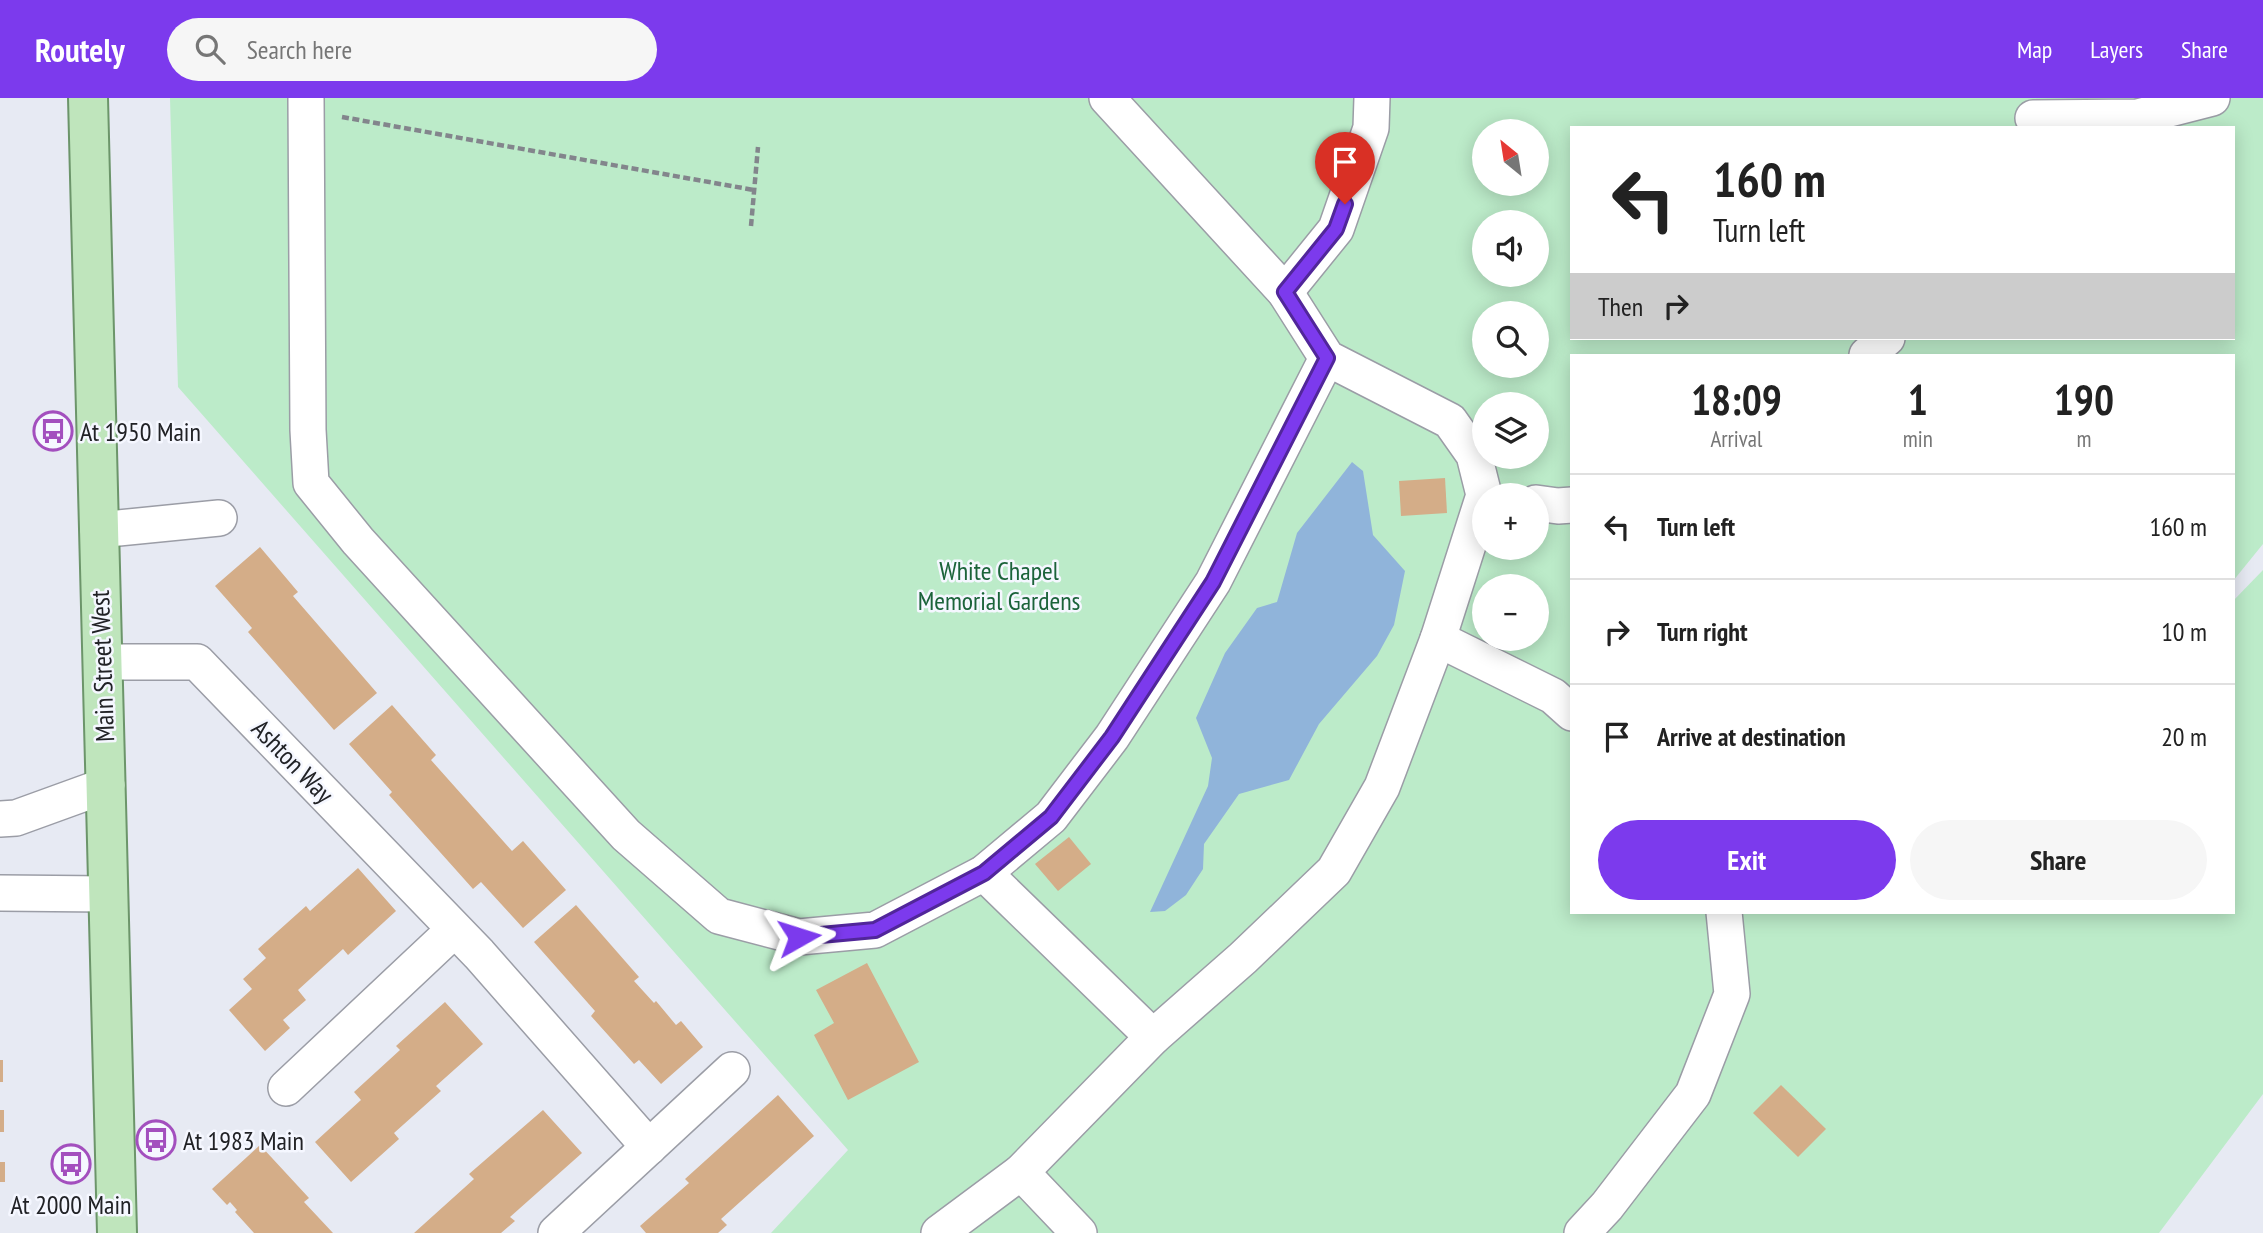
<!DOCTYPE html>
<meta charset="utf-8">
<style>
:root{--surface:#fff;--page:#f6f6f6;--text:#222;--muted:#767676;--line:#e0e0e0;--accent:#7c3aed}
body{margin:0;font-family:"PT Sans Narrow",sans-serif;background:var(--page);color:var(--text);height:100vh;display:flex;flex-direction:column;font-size:26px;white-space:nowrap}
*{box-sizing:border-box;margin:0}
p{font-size:23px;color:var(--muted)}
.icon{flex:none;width:38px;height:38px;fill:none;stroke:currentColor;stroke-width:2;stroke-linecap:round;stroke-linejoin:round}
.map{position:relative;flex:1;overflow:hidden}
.details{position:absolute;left:1570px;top:256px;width:665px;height:560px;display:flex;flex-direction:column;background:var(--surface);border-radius:0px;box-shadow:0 4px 18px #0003}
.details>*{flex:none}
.banner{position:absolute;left:1570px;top:28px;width:665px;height:214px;border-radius:0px;box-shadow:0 4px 18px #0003;background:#fff;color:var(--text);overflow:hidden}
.needle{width:46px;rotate:330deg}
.tools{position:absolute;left:1472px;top:21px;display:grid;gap:14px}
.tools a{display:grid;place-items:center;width:77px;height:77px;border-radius:50%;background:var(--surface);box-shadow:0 4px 18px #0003;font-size:35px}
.pin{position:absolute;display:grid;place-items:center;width:60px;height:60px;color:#fff;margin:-72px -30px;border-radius:50% 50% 50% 0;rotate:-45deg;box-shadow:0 0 7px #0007}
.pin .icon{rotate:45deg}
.me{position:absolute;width:77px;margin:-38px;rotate:84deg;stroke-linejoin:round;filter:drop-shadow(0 0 5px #0008)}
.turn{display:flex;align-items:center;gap:24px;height:147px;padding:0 28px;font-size:32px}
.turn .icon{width:91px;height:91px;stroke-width:2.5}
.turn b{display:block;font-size:49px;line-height:60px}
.then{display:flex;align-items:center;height:66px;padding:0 28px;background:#0003;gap:14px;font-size:26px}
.eta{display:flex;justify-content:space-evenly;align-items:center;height:119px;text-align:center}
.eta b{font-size:42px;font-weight:800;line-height:49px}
.primary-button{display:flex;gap:14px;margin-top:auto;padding:14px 28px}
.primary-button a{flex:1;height:80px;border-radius:42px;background:var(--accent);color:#fff;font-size:28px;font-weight:800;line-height:80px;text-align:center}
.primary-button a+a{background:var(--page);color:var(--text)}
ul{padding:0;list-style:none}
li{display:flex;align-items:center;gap:21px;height:105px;padding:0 28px;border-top:2px solid var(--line)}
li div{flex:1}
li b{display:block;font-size:26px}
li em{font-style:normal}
header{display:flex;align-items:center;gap:42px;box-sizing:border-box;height:98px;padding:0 35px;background:var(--accent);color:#fff}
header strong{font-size:33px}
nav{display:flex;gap:38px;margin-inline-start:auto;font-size:24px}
.search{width:490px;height:63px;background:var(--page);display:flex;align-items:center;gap:18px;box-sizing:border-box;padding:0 24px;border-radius:38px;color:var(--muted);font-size:26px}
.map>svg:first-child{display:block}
.green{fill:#bcebc9;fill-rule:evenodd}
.water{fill:#90b4da}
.building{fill:#d4ad88}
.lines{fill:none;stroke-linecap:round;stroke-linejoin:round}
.minor-casing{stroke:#9b9da6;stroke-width:38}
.major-casing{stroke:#6c956a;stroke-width:42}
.path{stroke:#83858c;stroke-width:4.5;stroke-dasharray:7 3.5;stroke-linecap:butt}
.minor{stroke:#fff;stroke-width:35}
.major{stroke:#bfe5bc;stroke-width:38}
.route-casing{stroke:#51269a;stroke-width:18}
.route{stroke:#7c3aed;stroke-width:12}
.labels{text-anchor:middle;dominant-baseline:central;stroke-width:5;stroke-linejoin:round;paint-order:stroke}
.poi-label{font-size:26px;fill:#212226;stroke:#f5f7ff;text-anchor:start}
.park-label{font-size:26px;fill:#1b633a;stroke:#f5f7ff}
.street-label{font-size:26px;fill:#212226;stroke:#f5f7ff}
</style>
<header>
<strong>Routely</strong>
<div class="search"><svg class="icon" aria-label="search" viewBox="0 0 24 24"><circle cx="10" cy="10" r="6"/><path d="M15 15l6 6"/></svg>Search here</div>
<nav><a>Map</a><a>Layers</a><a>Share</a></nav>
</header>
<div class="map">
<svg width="2263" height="1135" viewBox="0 0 2263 1135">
<rect width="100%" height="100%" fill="#e7eaf3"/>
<path class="green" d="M170,0H2263V446L2233,483V257H1572V814H2233V503L2263,472V996L2159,1135H771L848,1052L178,289ZM1572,30H2233V240H1572ZM1484,33H1536V86H1484ZM1484,124H1536V177H1484ZM1484,215H1536V268H1484ZM1484,306H1536V359H1484ZM1484,397H1536V450H1484ZM1484,488H1536V541H1484Z"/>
<polygon class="water" points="1352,364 1363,373 1373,437 1405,473 1394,527 1377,558 1319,626 1289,682 1239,696 1204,746 1203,771 1186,797 1165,813 1150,814 1208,688 1212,660 1196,620 1225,555 1257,510 1277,504 1297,435"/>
<g class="building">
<polygon points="1445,380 1447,415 1401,418 1399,383"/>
<polygon points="260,449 298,494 293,498 377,595 334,632 248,534 252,530 215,488"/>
<polygon points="392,607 436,657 431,662 512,753 523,743 566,792 523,830 481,784 473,791 389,697 392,694 349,646"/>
<polygon points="1069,739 1091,766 1058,793 1035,766"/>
<polygon points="358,770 396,813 348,857 343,851 298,892 306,902 283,922 290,930 265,953 229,912 252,891 243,881 266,860 258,851 306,808 310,813"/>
<polygon points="576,807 639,879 634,883 654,905 656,903 676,927 681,923 703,949 661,986 639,962 634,966 591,918 595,913 534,844"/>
<polygon points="867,865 919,964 848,1002 814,937 834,925 816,892"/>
<polygon points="445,904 483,946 436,988 441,993 394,1035 399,1041 351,1084 315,1044 361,1002 354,994 400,952 396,948"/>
<rect x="0" y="962" width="3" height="22"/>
<polygon points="1781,987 1826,1031 1798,1059 1753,1015"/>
<polygon points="778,997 814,1038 721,1121 727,1127 718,1135 646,1135 640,1128 689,1085 685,1081"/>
<rect x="0" y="1012" width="4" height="22"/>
<polygon points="543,1012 582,1055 510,1119 515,1123 501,1135 414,1135 474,1081 469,1076"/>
<polygon points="260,1047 309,1100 304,1104 333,1135 254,1135 235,1114 237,1112 230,1104 227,1107 212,1091"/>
<rect x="0" y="1064" width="5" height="20"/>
</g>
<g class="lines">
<g class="minor-casing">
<g id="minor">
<polyline points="306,0 308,332 311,385 358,443 626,737 719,818 799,839 875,832 984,775 1051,719 1112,639 1213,484 1327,260"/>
<polyline points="2033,20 2138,19 2212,0"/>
<polyline points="1285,194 1336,131 1371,30 1372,0"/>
<polyline points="1867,257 1887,240"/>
<polyline points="1536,405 1558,408 1572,407"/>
<polyline points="98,432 219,420"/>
<polyline points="1438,541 1553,598 1572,615"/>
<polyline points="102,564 197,564 479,856 649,1049"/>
<polyline points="0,721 16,720 107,687"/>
<polyline points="984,775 1153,939"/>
<polyline points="0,795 107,796"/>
<polyline points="286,990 454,832"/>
<polyline points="1021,1074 1079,1135"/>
<polyline points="556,1135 732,972"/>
<polyline points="939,1135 1021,1074 1153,939 1243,860 1334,773 1382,689 1438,541 1484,397 1474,357 1450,323 1327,260 1285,194 1107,0"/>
<polyline points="1582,1135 1607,1108 1693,996 1732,896 1724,814"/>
</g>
</g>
<g class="major-casing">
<polyline id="major" points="88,0 117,1135"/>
</g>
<g class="path">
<polyline points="342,19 754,92"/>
<polyline points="751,128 758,49"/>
</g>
<use href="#minor" class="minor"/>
<use href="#major" class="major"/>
</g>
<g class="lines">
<g class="route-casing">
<polyline id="route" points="799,839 875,832 984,775 1051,719 1112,639 1213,484 1327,260 1285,194 1336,131 1345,106"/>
</g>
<use href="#route" class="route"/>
</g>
<defs>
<g id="bus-ring" transform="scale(2.0125)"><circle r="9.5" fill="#f5f7ff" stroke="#a34fbe" stroke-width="1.5"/><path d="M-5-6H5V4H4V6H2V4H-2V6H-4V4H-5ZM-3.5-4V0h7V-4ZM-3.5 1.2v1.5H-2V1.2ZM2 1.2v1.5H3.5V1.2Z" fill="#a34fbe"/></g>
</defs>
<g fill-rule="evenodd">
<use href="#bus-ring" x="53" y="333"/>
<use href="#bus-ring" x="156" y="1042"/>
<use href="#bus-ring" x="71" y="1066"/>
</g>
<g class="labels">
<g class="poi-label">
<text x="80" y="333">At 1950 Main</text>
<text x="183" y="1042">At 1983 Main</text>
<text x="71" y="1106" text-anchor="middle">At 2000 Main</text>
</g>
<g class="park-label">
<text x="999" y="472">White Chapel<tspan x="999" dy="30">Memorial Gardens</tspan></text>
</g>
<g class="street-label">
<text transform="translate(102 568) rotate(-92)">Main Street West</text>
<text transform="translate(293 663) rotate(46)">Ashton Way</text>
</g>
</g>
</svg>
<div class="tools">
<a><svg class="needle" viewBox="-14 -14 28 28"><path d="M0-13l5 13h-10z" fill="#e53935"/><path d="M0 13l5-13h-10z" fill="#767676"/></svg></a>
<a><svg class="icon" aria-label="sound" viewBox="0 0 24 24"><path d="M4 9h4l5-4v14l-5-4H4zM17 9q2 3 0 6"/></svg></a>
<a><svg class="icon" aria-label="search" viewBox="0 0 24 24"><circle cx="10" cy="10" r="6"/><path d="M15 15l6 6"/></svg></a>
<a><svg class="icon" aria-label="layers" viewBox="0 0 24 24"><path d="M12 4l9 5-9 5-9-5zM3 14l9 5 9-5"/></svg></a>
<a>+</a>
<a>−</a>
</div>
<div class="pin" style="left:1345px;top:106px;background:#d93025"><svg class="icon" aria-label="arrive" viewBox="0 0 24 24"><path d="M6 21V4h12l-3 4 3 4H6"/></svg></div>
<svg class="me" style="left:799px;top:839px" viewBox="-20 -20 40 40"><path d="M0-17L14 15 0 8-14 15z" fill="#7c3aed" stroke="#fff" stroke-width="4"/></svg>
<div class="banner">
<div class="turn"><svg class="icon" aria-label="left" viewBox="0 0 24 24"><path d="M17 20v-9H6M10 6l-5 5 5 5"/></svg><div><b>160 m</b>Turn left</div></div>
<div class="then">Then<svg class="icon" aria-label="right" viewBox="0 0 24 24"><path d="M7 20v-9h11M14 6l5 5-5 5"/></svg></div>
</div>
<section class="details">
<div class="eta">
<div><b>18:09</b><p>Arrival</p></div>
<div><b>1</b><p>min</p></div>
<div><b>190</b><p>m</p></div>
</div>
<ul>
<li><svg class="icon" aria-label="left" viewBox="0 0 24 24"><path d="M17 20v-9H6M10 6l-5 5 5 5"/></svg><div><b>Turn left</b></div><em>160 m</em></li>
<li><svg class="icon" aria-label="right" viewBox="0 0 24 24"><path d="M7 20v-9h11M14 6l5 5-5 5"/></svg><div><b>Turn right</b></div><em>10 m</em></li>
<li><svg class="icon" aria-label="arrive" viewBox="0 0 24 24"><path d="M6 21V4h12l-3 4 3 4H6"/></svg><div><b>Arrive at destination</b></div><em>20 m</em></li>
</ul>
<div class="primary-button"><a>Exit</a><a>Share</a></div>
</section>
</div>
